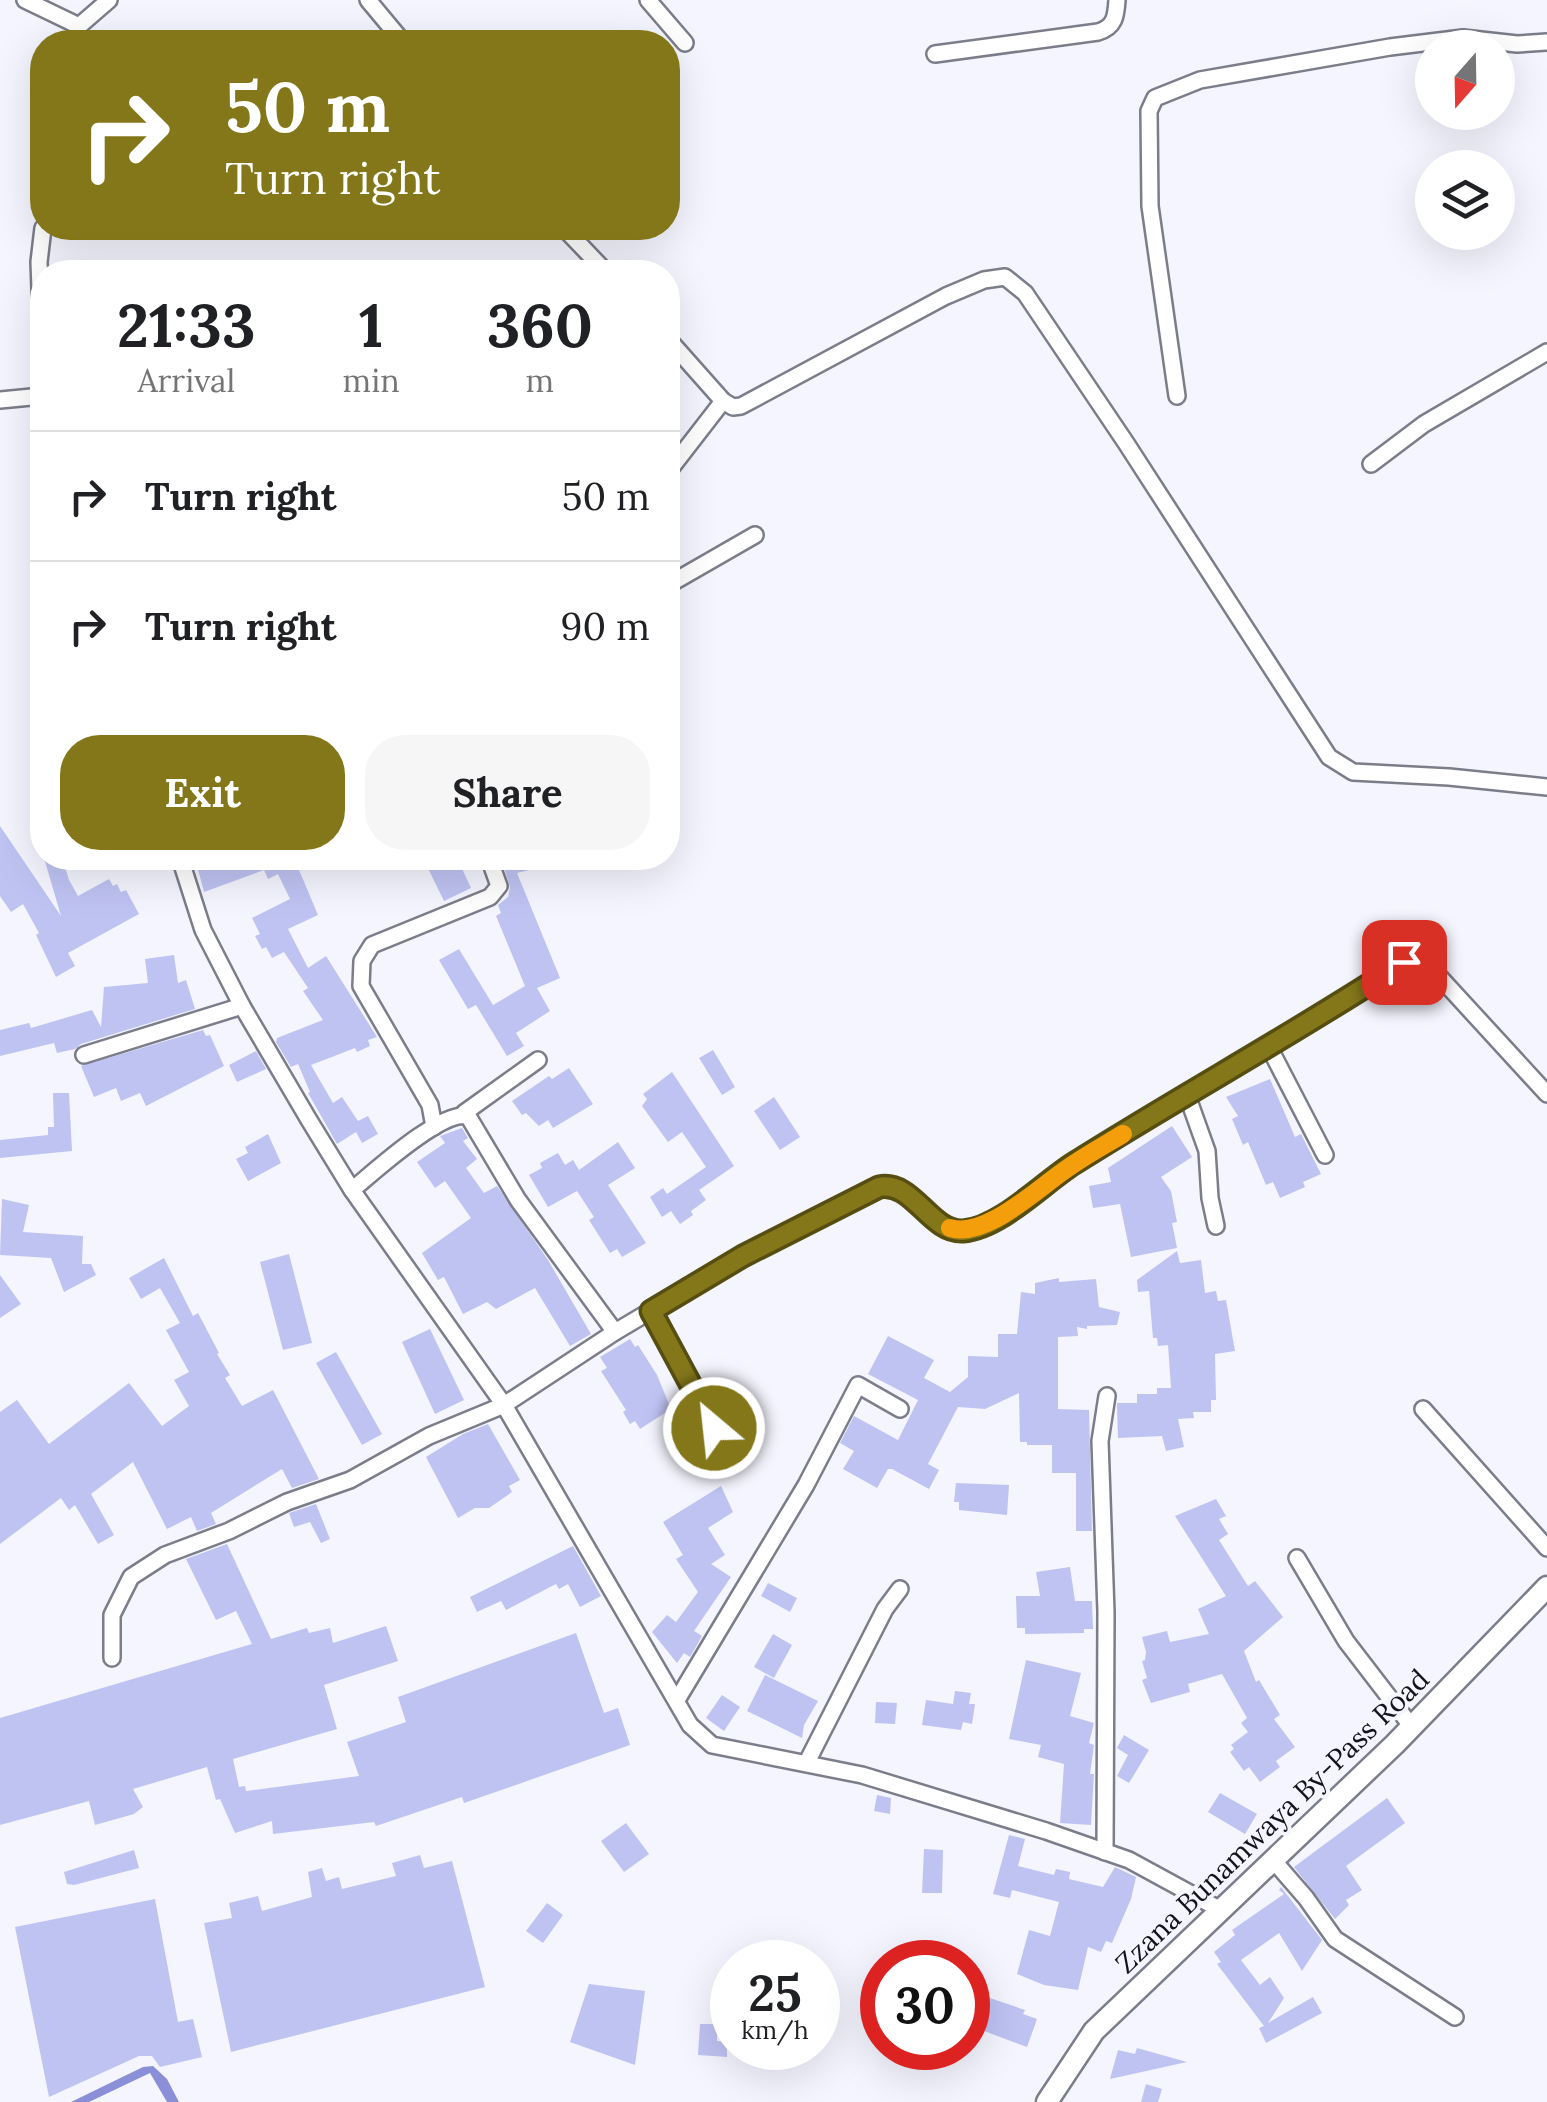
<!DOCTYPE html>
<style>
:root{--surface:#fff;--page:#f6f6f6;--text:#202124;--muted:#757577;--line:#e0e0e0;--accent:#84771a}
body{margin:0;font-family:Lora,serif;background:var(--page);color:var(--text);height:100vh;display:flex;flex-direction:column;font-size:38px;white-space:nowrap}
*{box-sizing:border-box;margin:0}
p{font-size:32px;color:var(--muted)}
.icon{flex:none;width:55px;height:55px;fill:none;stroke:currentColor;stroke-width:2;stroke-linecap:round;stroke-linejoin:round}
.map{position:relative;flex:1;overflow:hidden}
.details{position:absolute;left:30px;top:260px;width:650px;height:610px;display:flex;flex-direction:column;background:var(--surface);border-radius:40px;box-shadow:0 10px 40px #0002}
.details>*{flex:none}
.guide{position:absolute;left:30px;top:30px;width:650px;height:210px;border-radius:40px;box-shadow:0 10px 40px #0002;background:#84771a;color:#fff;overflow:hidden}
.needle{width:65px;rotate:200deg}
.fabs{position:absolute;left:1415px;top:30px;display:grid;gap:20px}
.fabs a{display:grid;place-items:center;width:100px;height:100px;border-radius:50%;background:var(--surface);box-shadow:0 10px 40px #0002;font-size:50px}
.speed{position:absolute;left:710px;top:1940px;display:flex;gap:20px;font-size:50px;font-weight:700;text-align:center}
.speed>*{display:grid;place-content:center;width:130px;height:130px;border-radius:50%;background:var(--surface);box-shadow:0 10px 40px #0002;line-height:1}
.speed small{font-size:25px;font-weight:400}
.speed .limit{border:15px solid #d22;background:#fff;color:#111}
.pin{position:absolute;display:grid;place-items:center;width:85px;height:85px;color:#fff;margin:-42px;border-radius:20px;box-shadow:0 5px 15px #0006}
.me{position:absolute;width:110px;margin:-55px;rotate:332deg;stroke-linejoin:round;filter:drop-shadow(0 0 8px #0008)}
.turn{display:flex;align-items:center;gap:35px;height:210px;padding:0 30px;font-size:45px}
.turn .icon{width:130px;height:130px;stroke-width:2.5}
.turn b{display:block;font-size:70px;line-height:85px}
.eta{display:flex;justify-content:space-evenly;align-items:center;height:170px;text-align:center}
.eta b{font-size:60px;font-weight:700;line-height:70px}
.action{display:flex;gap:20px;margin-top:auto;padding:20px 30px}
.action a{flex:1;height:115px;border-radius:40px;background:var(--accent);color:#fff;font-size:40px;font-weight:700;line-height:115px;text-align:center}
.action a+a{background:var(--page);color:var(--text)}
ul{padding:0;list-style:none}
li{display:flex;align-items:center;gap:30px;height:130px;padding:0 30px;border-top:2px solid var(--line)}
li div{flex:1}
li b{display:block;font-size:38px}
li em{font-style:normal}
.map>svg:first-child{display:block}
.water{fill:#8b8fd8}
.building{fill:#bfc3f2}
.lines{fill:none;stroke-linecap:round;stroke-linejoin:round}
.minor-casing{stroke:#7b7d8a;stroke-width:20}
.tertiary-casing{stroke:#7b7d8a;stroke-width:25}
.minor{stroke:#fff;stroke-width:15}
.tertiary{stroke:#fff;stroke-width:20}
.route-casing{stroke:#564d11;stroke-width:25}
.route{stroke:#84771a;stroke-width:18}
.slow{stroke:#f59e0b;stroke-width:18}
.labels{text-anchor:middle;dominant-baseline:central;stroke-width:8;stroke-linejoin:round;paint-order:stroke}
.street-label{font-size:28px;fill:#131318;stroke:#f4f5fe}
</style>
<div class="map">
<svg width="1547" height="2102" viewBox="0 0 1547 2102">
<rect width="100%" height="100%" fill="#f4f5fe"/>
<polygon class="water" points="153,2066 167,2079 179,2102 167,2102 150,2073 89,2102 71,2102 143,2067"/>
<g class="building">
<polygon points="0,826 61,916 44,858 62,858 69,880 78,896 109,879 113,886 117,884 121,892 126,890 139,914 68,953 75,966 56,977 36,935 39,933 23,904 11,912 0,896"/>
<polygon points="195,858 294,858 318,915 288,929 308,968 326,956 377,1037 368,1040 370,1046 357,1052 355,1048 311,1065 333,1103 342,1097 358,1121 368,1116 378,1134 362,1143 356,1132 337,1144 308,1093 310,1092 298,1064 291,1067 276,1042 277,1038 323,1020 303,991 308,988 284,952 272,958 266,947 262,949 255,936 260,934 252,918 290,899 278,874 268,879 264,870 204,892"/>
<polygon points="423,858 457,858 471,888 444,901"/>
<polygon points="501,858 558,858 558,863 517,873 560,978 537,988 550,1011 516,1033 524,1046 507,1056 476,1005 468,1009 439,960 459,949 493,1005 525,986 496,916 501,913 498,905 508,897 510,887"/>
<polygon points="174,955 178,983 186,980 195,1009 81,1044 75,1049 57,1053 54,1043 0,1056 0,1030 29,1023 31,1028 92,1010 101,1027 104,987 148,983 145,959"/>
<polygon points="203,1030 206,1036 210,1035 224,1066 146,1106 140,1093 121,1101 116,1088 94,1097 81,1066"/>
<polygon points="713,1050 735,1087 722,1095 699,1058"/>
<polygon points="256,1051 266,1069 237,1082 229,1065"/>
<polygon points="569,1068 593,1104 553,1128 548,1120 539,1126 526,1113 522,1115 512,1101 549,1076 552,1079"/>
<polygon points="672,1072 734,1166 699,1190 706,1200 691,1211 693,1215 680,1224 671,1211 662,1217 650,1197 663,1188 667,1194 706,1167 682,1132 668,1142 642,1106 647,1099 643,1094"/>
<polygon points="1270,1079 1295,1137 1301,1134 1321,1174 1303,1182 1305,1187 1280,1198 1273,1182 1266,1185 1248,1142 1243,1145 1232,1119 1238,1116 1226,1097"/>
<polygon points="53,1093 69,1093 72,1151 0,1158 0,1140 48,1135 48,1127 54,1127"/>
<polygon points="774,1097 800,1137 780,1150 754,1111"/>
<polygon points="1172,1126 1192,1157 1161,1177 1171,1191 1177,1222 1172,1223 1177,1248 1131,1257 1120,1204 1093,1208 1089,1186 1111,1182 1108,1168"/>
<polygon points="462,1128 468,1138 463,1141 477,1159 466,1168 484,1193 497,1186 548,1260 591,1334 570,1346 535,1288 496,1309 487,1302 463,1314 444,1277 438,1280 422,1253 471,1218 445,1181 435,1188 417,1162 445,1143 440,1136"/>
<polygon points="268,1134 281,1163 248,1181 236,1159 248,1153 245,1147"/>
<polygon points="618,1142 635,1168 608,1185 646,1243 622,1257 617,1249 610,1253 589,1220 594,1217 577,1191 548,1207 529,1175 542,1168 540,1163 558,1153 565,1165 573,1160 579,1170"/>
<polygon points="2,1199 29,1205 23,1232 83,1236 82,1264 91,1264 96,1275 64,1292 51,1258 0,1255"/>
<polygon points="1177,1251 1180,1263 1201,1260 1205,1293 1216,1291 1218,1301 1226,1300 1235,1351 1215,1354 1216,1400 1211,1400 1211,1412 1193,1412 1194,1418 1178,1419 1184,1447 1166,1451 1162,1436 1118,1438 1117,1407 1117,1403 1137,1403 1137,1394 1157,1394 1157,1388 1171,1388 1168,1345 1158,1346 1157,1338 1153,1338 1149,1291 1138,1292 1137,1280"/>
<polygon points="289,1254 312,1343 283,1350 260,1262"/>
<polygon points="164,1258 193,1316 198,1313 219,1353 217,1354 230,1375 225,1378 242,1406 273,1390 319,1479 292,1488 282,1469 211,1513 216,1524 197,1531 191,1517 167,1529 133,1462 91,1494 114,1535 98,1544 75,1505 69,1510 61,1498 0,1544 0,1412 17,1400 49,1444 129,1383 162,1426 189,1406 174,1380 189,1372 166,1330 180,1323 160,1288 141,1299 129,1278"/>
<polygon points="0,1275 21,1304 0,1318"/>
<polygon points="1059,1278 1059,1282 1096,1279 1099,1307 1120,1312 1117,1325 1087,1326 1087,1329 1077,1327 1078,1336 1058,1337 1058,1409 1089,1410 1092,1531 1076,1531 1076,1473 1052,1473 1052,1445 1027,1445 1027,1442 1020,1442 1019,1393 985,1409 958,1407 928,1464 939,1470 929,1489 892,1469 888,1469 877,1488 843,1469 854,1451 840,1443 854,1416 898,1440 918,1400 868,1374 888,1336 934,1360 924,1378 950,1392 968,1377 968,1356 998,1357 998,1334 1017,1334 1021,1292 1035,1294 1035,1283"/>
<polygon points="430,1329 464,1400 435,1414 402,1342"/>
<polygon points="630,1339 635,1347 638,1345 657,1375 671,1409 640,1429 635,1421 630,1424 623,1412 626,1410 601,1371 607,1368 600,1357"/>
<polygon points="336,1352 382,1434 362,1445 316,1363"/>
<polygon points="488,1424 520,1480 509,1486 512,1492 489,1508 475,1508 458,1518 426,1457 463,1434"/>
<polygon points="956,1483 1009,1485 1007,1515 959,1510 959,1502 954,1502"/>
<polygon points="721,1486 733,1512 708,1528 725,1555 711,1564 731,1577 694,1631 702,1636 690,1657 684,1653 677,1663 652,1632 667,1615 676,1622 698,1592 676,1559 683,1555 663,1522"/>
<polygon points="1216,1499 1226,1516 1219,1519 1228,1534 1219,1540 1248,1586 1255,1581 1283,1617 1244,1651 1256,1682 1259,1680 1280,1715 1274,1719 1295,1747 1276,1761 1280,1767 1260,1782 1249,1767 1244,1771 1230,1752 1234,1749 1231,1745 1248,1732 1241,1723 1247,1718 1222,1674 1188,1684 1190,1692 1151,1703 1142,1680 1147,1678 1142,1661 1145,1660 1146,1652 1142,1637 1167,1631 1170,1642 1209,1634 1198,1609 1226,1596 1175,1516"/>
<polygon points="316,1504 330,1539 321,1543 310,1522 294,1527 289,1513"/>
<polygon points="227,1544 271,1639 307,1628 309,1633 330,1628 333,1643 386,1626 398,1661 324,1685 337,1729 233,1759 239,1787 245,1786 246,1791 359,1776 347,1742 406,1722 398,1697 576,1633 604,1713 618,1708 630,1745 464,1803 462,1797 376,1826 374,1822 273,1834 272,1821 235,1833 220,1799 216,1800 207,1767 133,1789 143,1807 134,1814 95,1825 89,1801 0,1825 0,1718 252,1644 236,1611 216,1620 186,1559"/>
<polygon points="573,1546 601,1596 580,1607 568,1584 559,1589 556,1584 506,1610 501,1601 477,1612 470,1597"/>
<polygon points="1070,1567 1075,1601 1092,1601 1093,1629 1084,1629 1084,1633 1025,1634 1025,1628 1017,1628 1016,1596 1040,1596 1036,1572"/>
<polygon points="768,1583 797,1598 790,1612 761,1596"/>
<polygon points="773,1634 792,1645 774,1678 754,1667"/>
<polygon points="1026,1660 1081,1673 1070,1716 1094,1723 1089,1743 1094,1745 1090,1774 1094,1774 1091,1825 1060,1823 1064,1764 1038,1757 1041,1745 1009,1739"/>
<polygon points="765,1675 818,1701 804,1725 802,1738 747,1711"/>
<polygon points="955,1691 971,1693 969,1704 975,1704 972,1724 963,1722 961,1730 922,1725 926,1700 953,1704"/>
<polygon points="722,1695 740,1707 724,1731 706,1718"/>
<polygon points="876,1702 897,1703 895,1724 875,1723"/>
<polygon points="1124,1735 1149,1750 1129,1783 1117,1776 1128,1755 1117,1748"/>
<polygon points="1220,1793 1257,1814 1245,1834 1208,1812"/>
<polygon points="877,1795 891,1798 890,1814 874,1811"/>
<polygon points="1387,1798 1405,1823 1346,1866 1362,1890 1346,1900 1349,1905 1335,1919 1294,1867"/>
<polygon points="626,1823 649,1854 624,1872 601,1841"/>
<polygon points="1009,1835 1025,1839 1018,1866 1054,1875 1056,1869 1070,1872 1069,1879 1103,1887 1115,1867 1136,1877 1131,1899 1112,1943 1106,1941 1101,1952 1088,1947 1078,1990 1044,1985 1017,1974 1029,1930 1050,1936 1059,1902 1012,1890 1010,1898 993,1894"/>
<polygon points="924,1849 943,1850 942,1893 922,1893"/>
<polygon points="134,1850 139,1868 74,1885 67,1884 64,1872"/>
<polygon points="420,1855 424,1868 452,1861 485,1987 231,2052 204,1923 232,1918 229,1903 258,1896 262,1911 312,1897 308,1872 322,1868 326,1881 339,1877 342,1889 396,1876 392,1863"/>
<polygon points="1281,1887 1322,1940 1302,1971 1279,1933 1241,1960 1260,1985 1270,1977 1284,1998 1268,2023 1313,1997 1322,2013 1266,2043 1259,2028 1264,2026 1217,1964 1221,1962 1214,1952 1235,1935 1232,1930 1284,1894 1279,1890"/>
<polygon points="155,1899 178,2022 193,2019 202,2057 160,2067 152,2056 139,2056 49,2097 15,1927"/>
<polygon points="547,1903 563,1915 543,1943 526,1931"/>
<polygon points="589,1984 645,1991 635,2065 570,2042"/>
<polygon points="975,1997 986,2000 987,1997 1025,2010 1023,2014 1037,2019 1027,2047 968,2025"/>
<polygon points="700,2024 717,2024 717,2041 727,2042 727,2057 698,2055"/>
<polygon points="1137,2048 1187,2062 1110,2079 1118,2050 1135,2054"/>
<polygon points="1146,2084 1162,2089 1158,2102 1141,2102"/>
</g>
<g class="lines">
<g class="minor-casing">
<g id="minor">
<polyline points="25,0 79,26"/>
<polyline points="368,0 403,42"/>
<polyline points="648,0 685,43"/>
<polyline points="75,42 79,26 109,0"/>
<path d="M935,54L1098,32C1115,27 1116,16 1117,0"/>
<polyline points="564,228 606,272"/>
<polyline points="668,339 723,401 733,407 741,406 946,296 984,280 1005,277 1025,293 1126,443 1329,757 1353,772 1449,777 1547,787"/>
<polyline points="42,344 39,262 43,228"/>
<polyline points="1177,396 1150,206 1149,111 1155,98 1200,80 1390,47 1463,38 1517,44 1547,42"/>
<polyline points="0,400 42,396"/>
<polyline points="1371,464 1424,424 1547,352"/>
<polyline points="668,472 723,401"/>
<polyline points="668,585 755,535"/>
<polyline points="180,858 203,930 242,1006 309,1120 352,1190 504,1405 690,1725 712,1745 862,1775 1046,1831 1129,1860 1219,1909"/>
<polyline points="1269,1047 1325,1155"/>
<polyline points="84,1055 242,1006"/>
<polyline points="1187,1095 1207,1151 1210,1198 1216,1226"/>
<polyline points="464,1113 538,1060"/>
<polyline points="434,1127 430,1105 361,986 362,961 372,945 490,897 499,886 489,858"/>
<path d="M352,1190C374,1172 441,1110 468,1116L518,1200L615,1332"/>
<polyline points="651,1311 730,1457"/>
<polyline points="1423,1409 1547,1548"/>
<polyline points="1297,1558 1346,1641 1412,1727"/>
<path d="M112,1658V1615L131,1577L165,1555L229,1531L287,1502L350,1480L429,1436L504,1405L615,1332L743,1256L879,1187C912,1180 930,1233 963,1231C1000,1228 1043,1184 1073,1164C1182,1095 1296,1033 1404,962L1415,958L1424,960L1547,1094"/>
<polyline points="677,1700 806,1485 858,1385 900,1409"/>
<polyline points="807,1762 885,1609 900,1589"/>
<polyline points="1105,1852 1106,1612 1100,1441 1107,1396"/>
<polyline points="1273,1860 1306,1898 1335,1939 1455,2017"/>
</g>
</g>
<g class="tertiary-casing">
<polyline id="tertiary" points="1047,2102 1094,2031 1395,1744 1547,1587"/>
</g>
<use href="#minor" class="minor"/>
<use href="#tertiary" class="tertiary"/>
</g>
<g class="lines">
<g class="route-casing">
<path id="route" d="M714,1428L651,1311L743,1256L879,1187C913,1180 930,1233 963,1231C1000,1228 1042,1184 1073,1164C1182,1095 1296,1033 1404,962"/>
</g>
<use href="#route" class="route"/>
<path class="slow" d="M950,1228C986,1239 1039,1187 1068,1168C1086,1155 1105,1145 1123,1134"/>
</g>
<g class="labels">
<g class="street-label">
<text transform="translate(1272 1821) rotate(-44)">Zzana Bunamwaya By-Pass Road</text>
</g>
</g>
</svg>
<div class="fabs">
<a><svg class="needle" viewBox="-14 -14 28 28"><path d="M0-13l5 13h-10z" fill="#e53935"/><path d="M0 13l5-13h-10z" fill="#757577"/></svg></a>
<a><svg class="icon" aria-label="layers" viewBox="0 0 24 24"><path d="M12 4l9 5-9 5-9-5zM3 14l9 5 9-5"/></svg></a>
</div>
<div class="speed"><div>25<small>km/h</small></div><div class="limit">30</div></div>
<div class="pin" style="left:1404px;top:962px;background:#d93025"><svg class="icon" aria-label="arrive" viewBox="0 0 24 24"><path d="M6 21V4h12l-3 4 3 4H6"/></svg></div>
<svg class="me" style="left:714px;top:1428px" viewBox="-20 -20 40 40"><circle r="17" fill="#84771a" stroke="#fff" stroke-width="3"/><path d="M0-11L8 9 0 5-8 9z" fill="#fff"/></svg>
<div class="guide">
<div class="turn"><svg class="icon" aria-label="right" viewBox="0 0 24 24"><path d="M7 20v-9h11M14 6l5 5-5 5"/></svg><div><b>50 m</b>Turn right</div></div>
</div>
<section class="details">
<div class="eta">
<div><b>21:33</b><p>Arrival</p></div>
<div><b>1</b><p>min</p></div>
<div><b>360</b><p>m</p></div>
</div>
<ul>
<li><svg class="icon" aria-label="right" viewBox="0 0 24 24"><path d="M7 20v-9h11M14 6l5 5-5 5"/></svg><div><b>Turn right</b></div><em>50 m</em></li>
<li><svg class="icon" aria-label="right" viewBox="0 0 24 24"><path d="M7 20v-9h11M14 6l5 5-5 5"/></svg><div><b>Turn right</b></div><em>90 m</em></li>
</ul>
<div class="action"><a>Exit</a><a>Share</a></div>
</section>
</div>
